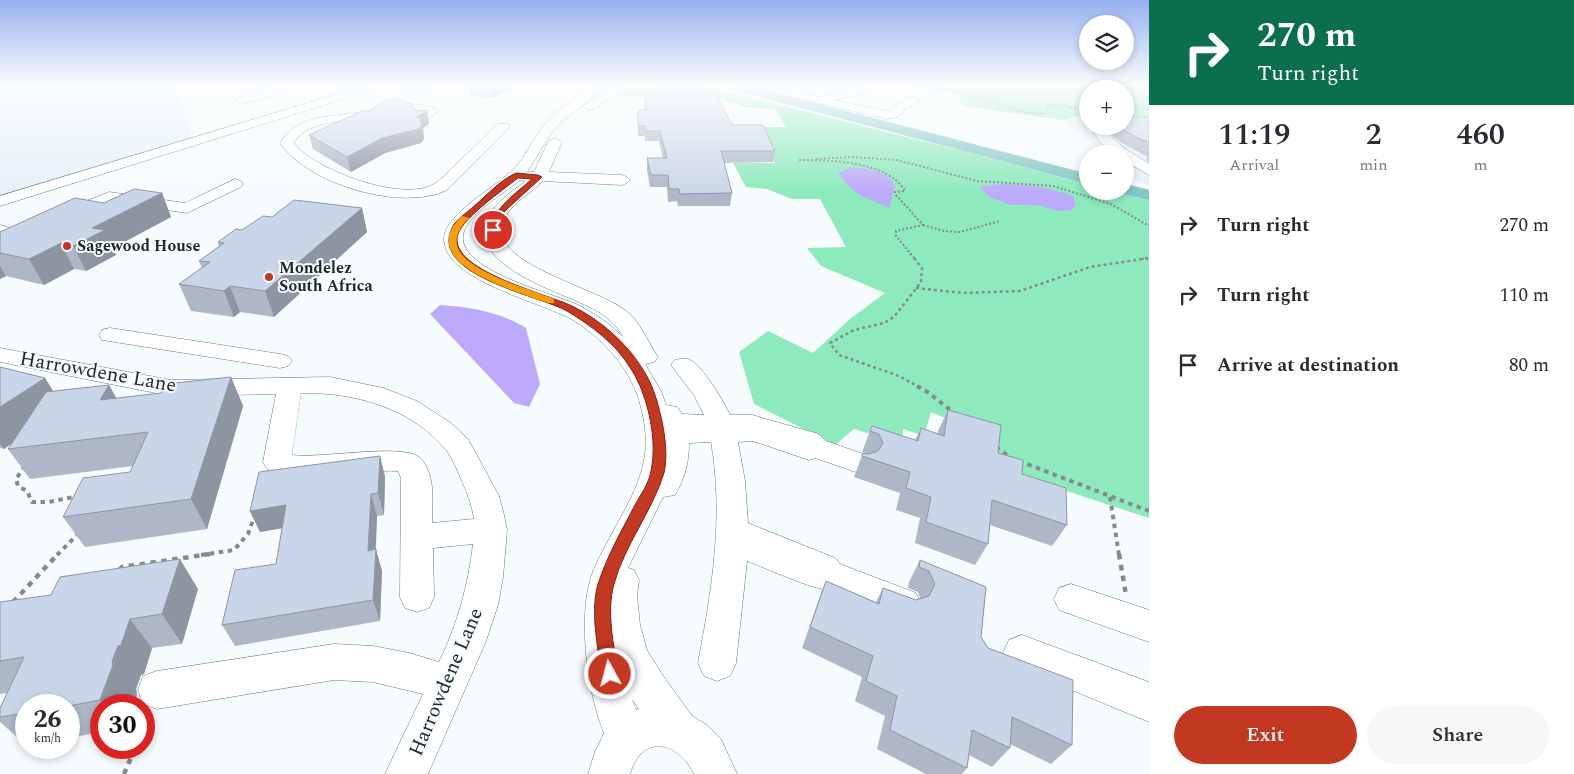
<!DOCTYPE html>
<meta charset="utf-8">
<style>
:root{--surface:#fff;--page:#f7f7f7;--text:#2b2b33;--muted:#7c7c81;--accent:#c33821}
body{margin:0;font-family:Spectral,serif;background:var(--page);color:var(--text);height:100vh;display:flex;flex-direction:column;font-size:19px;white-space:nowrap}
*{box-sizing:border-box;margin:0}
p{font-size:16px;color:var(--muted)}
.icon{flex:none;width:28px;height:28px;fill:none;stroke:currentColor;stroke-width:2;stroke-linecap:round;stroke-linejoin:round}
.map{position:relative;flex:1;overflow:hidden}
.panel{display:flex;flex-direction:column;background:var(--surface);width:425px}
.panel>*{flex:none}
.guide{background:#0b6e4f;color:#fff;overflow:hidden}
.controls{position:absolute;left:1079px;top:15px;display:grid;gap:10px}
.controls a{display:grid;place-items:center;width:55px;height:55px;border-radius:50%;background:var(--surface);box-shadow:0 2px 8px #0003;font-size:25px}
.speed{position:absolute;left:15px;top:694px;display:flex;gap:10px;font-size:25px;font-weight:700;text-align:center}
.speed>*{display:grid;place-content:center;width:65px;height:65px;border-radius:50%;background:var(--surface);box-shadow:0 2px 8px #0003;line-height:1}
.speed small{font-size:12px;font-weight:400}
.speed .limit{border:8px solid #d22;background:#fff;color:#111}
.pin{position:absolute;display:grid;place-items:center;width:42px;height:42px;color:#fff;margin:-21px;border:2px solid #fff;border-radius:50%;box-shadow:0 1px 5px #0007}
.me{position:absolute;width:55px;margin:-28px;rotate:353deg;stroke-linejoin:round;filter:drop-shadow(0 0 4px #0008)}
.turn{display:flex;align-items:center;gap:18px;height:105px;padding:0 25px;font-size:22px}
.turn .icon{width:65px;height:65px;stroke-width:2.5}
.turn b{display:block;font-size:35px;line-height:42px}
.eta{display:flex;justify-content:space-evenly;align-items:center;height:85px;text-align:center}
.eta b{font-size:30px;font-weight:600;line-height:35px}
.button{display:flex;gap:10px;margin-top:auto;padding:10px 25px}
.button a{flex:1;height:58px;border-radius:30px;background:var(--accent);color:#fff;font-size:20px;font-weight:600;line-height:58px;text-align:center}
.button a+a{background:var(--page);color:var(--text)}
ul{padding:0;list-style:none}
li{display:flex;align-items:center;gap:15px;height:70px;padding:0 25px}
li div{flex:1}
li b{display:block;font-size:19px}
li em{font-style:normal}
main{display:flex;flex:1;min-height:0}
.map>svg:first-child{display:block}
.built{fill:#e4f1f7}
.green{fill:#8deabc}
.water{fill:#bbaaf9}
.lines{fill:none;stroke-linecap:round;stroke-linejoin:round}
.minor-casing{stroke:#637983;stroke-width:1}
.major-casing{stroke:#d6d8d9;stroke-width:1}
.path-far3{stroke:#848b8e;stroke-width:2;stroke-dasharray:2 2;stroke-linecap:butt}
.path-far2{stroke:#848b8e;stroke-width:2.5;stroke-dasharray:3 3;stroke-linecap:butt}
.path-far1{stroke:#848b8e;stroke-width:4;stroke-dasharray:4.5 4.5;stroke-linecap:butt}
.path{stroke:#848b8e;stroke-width:4.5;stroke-dasharray:5.5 5.5;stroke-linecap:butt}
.minor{fill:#fff;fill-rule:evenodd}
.major{fill:#80c7c6;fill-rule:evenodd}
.wall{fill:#adb7c8}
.shaded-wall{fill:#8d95a3}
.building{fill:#c9d5e9;stroke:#8d95a3}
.route{fill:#c33821;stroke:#7f2415}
.slow{fill:#f59e0b}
.poi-dot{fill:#c33821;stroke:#f6fbfd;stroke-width:2}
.labels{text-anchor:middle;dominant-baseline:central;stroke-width:4;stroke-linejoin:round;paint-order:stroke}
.far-poi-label{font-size:16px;font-weight:bold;fill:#1e272b;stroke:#f6fbfd;text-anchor:start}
.street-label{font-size:20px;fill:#1e272b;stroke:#f6fbfd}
</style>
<main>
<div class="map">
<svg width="1149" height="774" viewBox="0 0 1149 774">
<rect width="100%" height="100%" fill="#f6fbfd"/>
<g class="built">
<polygon points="0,86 175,86 192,138 0,196"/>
<polygon points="1076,115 1087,116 1088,126 1125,126 1149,120 1149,185 1141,183 1125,170 1125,154 1105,154 1063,120"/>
</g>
<g class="green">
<polygon points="634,86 703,86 1087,182 1088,191 1124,191 1149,199 1149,518 1005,471 974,430 931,412 924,436 903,429 902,444 854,429 835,445 754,404 739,352 768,331 813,353 850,319 885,293 821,266 807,248 846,247 820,199 792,199 767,189 746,187 733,163 775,163 762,135 702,123 733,123 734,127 786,127 775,109 748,108 730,102 703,97 616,97"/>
<polygon points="905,86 1149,86 1149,120 1125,119 1125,89 1088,89 1087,116 1076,116 1063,120 963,106 956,94"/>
</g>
<g class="water">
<path d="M851,167C868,169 888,170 895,187L889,208C864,196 854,196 838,173Z"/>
<path d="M999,184C1025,184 1048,187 1073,196L1076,205L1072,210L1060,211L1036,205H1011L990,197L979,187Z"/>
<path d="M440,305C470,307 500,312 526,328L540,384L529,407L514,403L430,314Z"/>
</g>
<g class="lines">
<g class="minor-casing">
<g id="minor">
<polygon points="276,86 291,86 272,96 241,104 235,100 237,98 264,91"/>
<polygon points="364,86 381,86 379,88 0,206 0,196"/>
<polygon points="396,86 428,86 431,89 429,91 416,94 398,88"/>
<path d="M594,86H607L561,122L552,132L527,172H534L548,142L555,138L562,142L549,172L622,175L627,177L630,180L627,183L622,185L543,181C532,193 511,203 505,218C503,223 501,233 503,237C511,268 598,290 625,310C640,321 648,342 658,357L654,362L645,364L661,391L666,405L677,407L682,414L704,415L694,395L671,365L675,360C680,359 685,357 690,360C702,365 724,402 730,415H753L762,418L819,434L826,441L869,456L873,463L869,470L859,473L815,458L809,460L753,441L738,442L745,481L748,523L835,558L840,564L916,593L921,604L916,615L904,619L828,589C818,592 761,566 747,561L736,663L730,676L717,681L704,676L698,663C712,590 724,516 711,442L689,443C689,462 685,478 675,495L663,497L628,568L634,570L639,580L637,596L640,625L647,650L661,673L692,716L707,725L721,739L737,774H694C678,741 642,733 630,774H588L595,752L604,733C588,695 579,625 589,585C592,570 600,556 607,543C636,488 659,459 637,394C625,363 601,337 573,320C543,302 443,281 444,238C445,214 497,186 514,169C525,157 532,141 542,128C555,110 575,98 594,86ZM520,180L526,181C513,191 495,202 488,218C465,268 570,294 599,312C610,319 617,326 623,337C609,323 594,313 576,304C552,293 443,267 466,227C477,207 503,195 520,180ZM632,699L639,709L636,710Z"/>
<polygon points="615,86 629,86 593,109 589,110 583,106"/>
<path d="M754,86H773L819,97L846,92L858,86H870L867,91L852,97L833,100L887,111H890C897,103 904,100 914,97L920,101L904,110L898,117L887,119L756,88Z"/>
<path d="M393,103L413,104L436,108L438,111L425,122L421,123L415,119L422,112C413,111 404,110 395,111C387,111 380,116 373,117C349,122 307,119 294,143C314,170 403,203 434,184C441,180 448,172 454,166C469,152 484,138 498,124H508L510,127L447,190C401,212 308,184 280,143C299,111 340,118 371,110C379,108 385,105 393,103Z"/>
<path d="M1101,129L1106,130C1116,145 1134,154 1149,164V175L1125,161V154C1111,154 1101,146 1094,133Z"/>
<polygon points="235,179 241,181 243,184 241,187 187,213 111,202 72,220 66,221 60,220 57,216 60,212 109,192 185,203"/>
<polygon points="0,225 14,229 18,235 6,245 0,246"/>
<polygon points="110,328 280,354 288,356 292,361 288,366 280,368 102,340 99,335 102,330"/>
<path d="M0,348L171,380L330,377L383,388L417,401L451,423L468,439L499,496L504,515L507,530L503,577L498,605L486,641L428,774H385L423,694L373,682L334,680L157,709L143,704L138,690L143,676L157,671L334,644L373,646L409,653L439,662C458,623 468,586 473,544L433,548L434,597L429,608L417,612L405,608L400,597L401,478L398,471C386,470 374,472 363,473C330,477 298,480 267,469L263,462L276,394L171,396L0,362ZM301,393C355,392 412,408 447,451C453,459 457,470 461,479C467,492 472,505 474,519L432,523C432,508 434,490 430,476C428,470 424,460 419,457C400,443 321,459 292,455Z"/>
<polygon points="1071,584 1149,610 1149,642 1059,610 1054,599 1059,588"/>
<polygon points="1022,635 1149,682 1149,722 1009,664 1003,652 1009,640"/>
</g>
</g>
<g class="major-casing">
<g id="major">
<polygon points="729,86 749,86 1088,174 1088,184 731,89"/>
<polygon points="1125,184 1149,190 1149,200 1119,193 1118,191 1125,191"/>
</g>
</g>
<g class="path-far3">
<polyline points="920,86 959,92 1023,112 1045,114 1049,105 1066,106 1088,112"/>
<polyline points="1110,86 1149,89"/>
<polyline points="816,159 851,157 897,160 977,181 1053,186 1111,204 1149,226"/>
<path d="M799,160C830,160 888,161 905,191L895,192V194L923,225L896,231V236L915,259"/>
<polyline points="923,225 944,231 960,232 1000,221"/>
<polyline points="1142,259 1149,258"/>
</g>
<g class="path-far2">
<polyline points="914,258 922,268 921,282 894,317 884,323 854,330 830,343 839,355 899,376 919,387"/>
<polyline points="916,288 963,293 1020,291 1090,267 1149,258"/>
</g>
<g class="path-far1">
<polyline points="917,386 929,393 954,413"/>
<polyline points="996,447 1011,458"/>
<polyline points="1019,461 1149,511"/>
<polyline points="25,466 16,479 18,486 27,491 32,502 49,502 78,496"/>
<polyline points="1110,497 1119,555"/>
<polyline points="57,555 79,533"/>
<polyline points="201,555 234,550 248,534 255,515"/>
</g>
<g class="path">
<polyline points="1119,554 1126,595"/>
<polyline points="119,570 122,567 210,554"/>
<polyline points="13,602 58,554"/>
<polyline points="144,728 151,715"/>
<polyline points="124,774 135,748"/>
</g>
<use href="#minor" class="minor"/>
<use href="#major" class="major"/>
</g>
<g class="wall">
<polygon points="470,86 516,86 493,98 471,96"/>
<polygon points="645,93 732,125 775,151 773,162 724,163 732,193 730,206 678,206 677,201 668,202 667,187 650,187 647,170 647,158 663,158 659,141 645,141 645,136 638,136 638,110 645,110 644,103"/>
<polygon points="413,107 418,111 427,110 429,124 423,128 424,139 421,143 385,153 351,172 313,149 309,135 368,111"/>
<polygon points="1149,117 1149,162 1146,160 1148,157 1120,142 1104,128 1105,126 1125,126"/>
<polygon points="162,193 171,217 113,248 116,255 86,271 74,269 44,285 6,276 0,279 0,232 104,203"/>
<polygon points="362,208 367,232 274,317 240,312 234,317 191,311 179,284 202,268 199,261 219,246 218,242 272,217"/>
<polygon points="0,367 45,378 53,391 109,385 116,398 161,393 231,377 243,406 207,529 85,547 63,517 130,472 133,466 30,479 8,449 12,443 4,449 0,448"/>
<polygon points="948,410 998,453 1022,474 1067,525 1052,546 990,525 988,544 975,565 915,543 920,518 896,510 900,493 854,477 863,453 867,453 862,452 872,426 915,440 921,428 938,434 938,431"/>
<polygon points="380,456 385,477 384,515 377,516 375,549 382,571 380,621 235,646 222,625 276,564 282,528 260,532 250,511"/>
<polygon points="920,560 986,587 981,637 988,648 1072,745 1051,764 1010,744 1010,748 992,767 969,755 967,768 962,774 926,774 877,749 885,716 855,701 862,677 802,648 818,602 826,581 876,602 883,588 916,600 920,598 918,592 908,588 909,582"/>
<polygon points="198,589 182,644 152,648 144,674 141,675 136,689 137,694 134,705 101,705 101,732 69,738 69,705 26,705 26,745 0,722 0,708 7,693 0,694 0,602"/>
</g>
<g class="shaded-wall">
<polygon points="492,86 516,86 493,98"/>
<polygon points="427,110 429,124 423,128 424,139 421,143 385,153 351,172 347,157"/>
<polygon points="162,193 171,217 113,248 116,255 86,271 73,246 92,228"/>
<polygon points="362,208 367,232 274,317 265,291"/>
<polygon points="61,243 74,269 44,285 29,259"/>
<polygon points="0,266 6,276 0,279"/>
<polygon points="230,286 240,312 234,317 224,291"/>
<polygon points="231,377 243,406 207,529 191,499"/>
<polygon points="45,378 63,407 4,449 0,444 0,407"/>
<polygon points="109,385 125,414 100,400"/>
<polygon points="380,456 385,477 384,515 378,493"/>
<polygon points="371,494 377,516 375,572 368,551"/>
<polygon points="286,505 295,526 260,532 250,511"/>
<polygon points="376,549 382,571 380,621 373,600"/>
<polygon points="180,559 198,589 182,644 162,614"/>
<polygon points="130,619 152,648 144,674 141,675 136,689 137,694 134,705 105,705 100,700 112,661"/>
</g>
<g class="building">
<polygon points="645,93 716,94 732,125 763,125 775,151 721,151 732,193 680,194 679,189 669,189 668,175 651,175 647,158 667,158 660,131 646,131 645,126 638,126 638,110 647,110"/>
<polygon points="401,99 412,104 412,107 418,111 427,110 417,117 420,117 422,125 419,129 382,138 347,157 309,135 364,110 368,111 387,100"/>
<polygon points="1125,117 1149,117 1149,143 1126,132 1119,126 1125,126"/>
<polygon points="134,189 162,193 92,228 105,230 73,246 61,243 29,259 0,253 0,232 75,198 104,203"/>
<polygon points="294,200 362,208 265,291 230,286 224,291 179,284 210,262 199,261 224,243 218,242 236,229 242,230 263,216 272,217"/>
<polygon points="0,367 45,378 0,407"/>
<polygon points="231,377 191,499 63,517 83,478 130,472 148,432 8,449 46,392 109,385 100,400 161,393 165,384"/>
<polygon points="948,410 1001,425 998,453 1023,460 1022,474 1066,488 1067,525 992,500 988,544 926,522 931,497 906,488 910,472 862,456 863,453 868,454 878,451 883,443 879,434 870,431 872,426 918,441 921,428 944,436"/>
<polygon points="380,456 378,493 371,494 368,551 376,549 373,600 222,625 235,570 276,564 286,505 250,511 259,472"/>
<polygon points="180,559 162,614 130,619 121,645 118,646 112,661 113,665 100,700 69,706 26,705 26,713 0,717 0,708 24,657 0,661 0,602 51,595 60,577"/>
<polygon points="920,560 986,587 981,637 988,648 1073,680 1072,745 1012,717 1010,748 972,730 967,768 890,730 897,696 866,681 873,656 810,627 826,581 879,604 883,588 916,600 929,596 935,584 929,571 919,567"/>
</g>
<linearGradient id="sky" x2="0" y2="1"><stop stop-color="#96b0ef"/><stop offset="0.44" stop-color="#fbfdfe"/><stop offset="1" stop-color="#fbfdfe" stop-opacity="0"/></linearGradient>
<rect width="1149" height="194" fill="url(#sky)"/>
<path class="route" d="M516,173L538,175L542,177L505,211L499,219L495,232L489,230C495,207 515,194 532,179L518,178C503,190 464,217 458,234C446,270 548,294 572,306C599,319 626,342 642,368C652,383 657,399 661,417C665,434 668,456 664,473C652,512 625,544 614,584C606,612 614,645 618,674L616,680L610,682L603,680L601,674C598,645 590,612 598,584C607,556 622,530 635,505C641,494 649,483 651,471C655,452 653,432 649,414C645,398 640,383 631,369C616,344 592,326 567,311C539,295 421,274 455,223C459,218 466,213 472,208C485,197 500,180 516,173Z"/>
<path class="slow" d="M462,216L469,218C462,225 455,234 457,245C462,271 532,290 554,299V303H548C517,291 412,264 462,216Z"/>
<g class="poi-dot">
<circle cx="67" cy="246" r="5"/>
<circle cx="269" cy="277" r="5"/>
</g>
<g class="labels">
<g class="far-poi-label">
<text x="77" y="246">Sagewood House</text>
<text x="279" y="268">Mondelez<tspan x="279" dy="18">South Africa</tspan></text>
</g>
<g class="street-label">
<text transform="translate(98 372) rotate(10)">Harrowdene Lane</text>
<text transform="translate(446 682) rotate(-67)">Harrowdene Lane</text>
</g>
</g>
</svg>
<div class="controls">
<a><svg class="icon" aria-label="layers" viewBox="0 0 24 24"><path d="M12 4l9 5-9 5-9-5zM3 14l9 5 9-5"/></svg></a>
<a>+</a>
<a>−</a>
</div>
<div class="speed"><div>26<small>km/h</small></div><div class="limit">30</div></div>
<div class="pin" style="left:493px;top:230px;background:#d93025"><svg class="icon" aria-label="arrive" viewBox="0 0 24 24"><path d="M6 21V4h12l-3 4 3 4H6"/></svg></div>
<svg class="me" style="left:610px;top:674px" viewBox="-20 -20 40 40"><circle r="17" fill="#c33821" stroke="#fff" stroke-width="3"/><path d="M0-11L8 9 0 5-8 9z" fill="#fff"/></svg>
</div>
<section class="panel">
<div class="guide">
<div class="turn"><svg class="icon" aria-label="right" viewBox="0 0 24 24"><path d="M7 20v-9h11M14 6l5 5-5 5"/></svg><div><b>270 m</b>Turn right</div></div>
</div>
<div class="eta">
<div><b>11:19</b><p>Arrival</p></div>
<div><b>2</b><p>min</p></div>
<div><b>460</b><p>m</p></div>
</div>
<ul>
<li><svg class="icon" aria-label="right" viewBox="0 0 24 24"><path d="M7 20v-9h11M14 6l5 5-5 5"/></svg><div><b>Turn right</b></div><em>270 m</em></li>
<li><svg class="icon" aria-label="right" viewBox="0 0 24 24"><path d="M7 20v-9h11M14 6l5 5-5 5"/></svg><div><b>Turn right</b></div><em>110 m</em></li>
<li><svg class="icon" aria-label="arrive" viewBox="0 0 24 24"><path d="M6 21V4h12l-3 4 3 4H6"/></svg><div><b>Arrive at destination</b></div><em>80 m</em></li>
</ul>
<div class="button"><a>Exit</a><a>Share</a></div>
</section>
</main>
